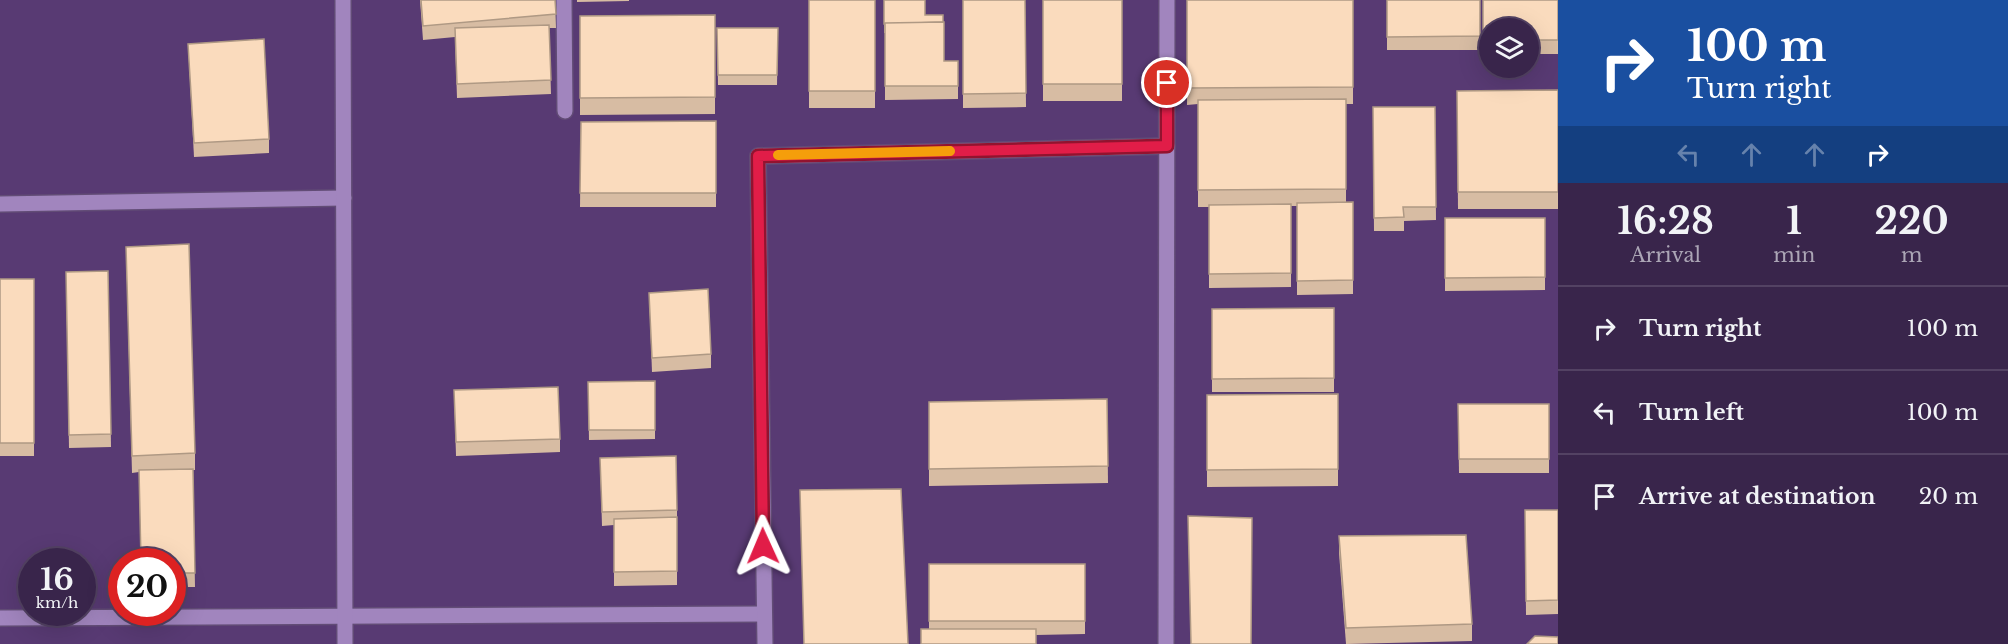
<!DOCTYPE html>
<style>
:root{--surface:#39254b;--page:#402d52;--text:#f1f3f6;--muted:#aba5b5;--line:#534263}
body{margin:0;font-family:"Libre Baskerville",serif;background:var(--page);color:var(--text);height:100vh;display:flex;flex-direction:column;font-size:22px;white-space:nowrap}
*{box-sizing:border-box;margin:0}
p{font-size:20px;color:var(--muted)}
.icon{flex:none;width:33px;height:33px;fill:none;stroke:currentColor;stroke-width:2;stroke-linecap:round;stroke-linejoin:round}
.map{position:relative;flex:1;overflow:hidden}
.details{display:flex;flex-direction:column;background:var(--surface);width:450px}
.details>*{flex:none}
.hud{background:#1a4fa0;color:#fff;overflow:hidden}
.fabs{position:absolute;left:1479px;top:18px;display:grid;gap:12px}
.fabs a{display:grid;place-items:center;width:60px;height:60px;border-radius:50%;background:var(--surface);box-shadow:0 6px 24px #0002,0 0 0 2px var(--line);font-size:30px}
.speed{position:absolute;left:18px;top:548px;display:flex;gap:12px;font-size:30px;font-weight:700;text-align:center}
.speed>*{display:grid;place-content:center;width:78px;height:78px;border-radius:50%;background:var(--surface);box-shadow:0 6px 24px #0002,0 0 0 2px var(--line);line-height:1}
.speed small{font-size:15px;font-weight:400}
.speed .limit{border:9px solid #d22;background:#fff;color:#111}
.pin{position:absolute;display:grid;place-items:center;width:51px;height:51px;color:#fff;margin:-26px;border:3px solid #fff;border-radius:50%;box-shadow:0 2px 6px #0007}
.me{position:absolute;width:66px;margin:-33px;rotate:359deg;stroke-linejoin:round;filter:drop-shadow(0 0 4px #0008)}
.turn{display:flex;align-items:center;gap:21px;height:126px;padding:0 30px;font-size:27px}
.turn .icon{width:78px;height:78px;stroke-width:2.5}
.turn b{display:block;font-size:42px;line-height:51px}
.lanes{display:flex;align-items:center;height:57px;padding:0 30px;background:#0003;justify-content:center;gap:30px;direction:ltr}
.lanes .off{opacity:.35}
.eta{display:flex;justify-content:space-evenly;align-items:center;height:102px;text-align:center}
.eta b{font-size:36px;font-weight:700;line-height:42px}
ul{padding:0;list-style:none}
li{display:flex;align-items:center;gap:18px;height:84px;padding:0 30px;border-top:2px solid var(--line)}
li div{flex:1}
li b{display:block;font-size:22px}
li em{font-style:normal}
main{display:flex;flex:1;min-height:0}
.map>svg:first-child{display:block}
.built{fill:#583a73;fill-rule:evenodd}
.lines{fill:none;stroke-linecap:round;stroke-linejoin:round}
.lane-casing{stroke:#624c76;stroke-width:18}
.secondary-casing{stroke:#624c76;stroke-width:18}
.lane{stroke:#a185be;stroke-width:15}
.secondary{stroke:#a185be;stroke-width:15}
.wall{fill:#d7bca3}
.building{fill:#fadbbd;stroke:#af9984;stroke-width:1.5}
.route-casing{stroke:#92132f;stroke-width:15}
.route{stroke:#e11d48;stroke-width:10}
.slow{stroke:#f59e0b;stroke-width:10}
</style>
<main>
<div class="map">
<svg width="1558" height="644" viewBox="0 0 1558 644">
<rect width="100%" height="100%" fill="#4c3164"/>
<path class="built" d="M0,0H1558V644H0ZM1490,28H1528V68H1490ZM32,561H82V612H32ZM122,561H172V612H122Z"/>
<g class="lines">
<g class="lane-casing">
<g id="lane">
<polyline points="564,0 565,111"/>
<polyline points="0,204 344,198"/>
<polyline points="0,618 764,614"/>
<polyline points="765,644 758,156 1167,146"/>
<polyline points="1166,644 1167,0"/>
</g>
</g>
<g class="secondary-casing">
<polyline id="secondary" points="343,0 345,644"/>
</g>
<use href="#lane" class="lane"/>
<use href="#secondary" class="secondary"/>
</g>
<g class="wall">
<polygon points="420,0 555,0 556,28 549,28 551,94 457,98 455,37 423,40"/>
<polygon points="577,0 629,0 629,1 577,2"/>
<rect x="809" y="0" width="66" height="108"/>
<polygon points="884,0 925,15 944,61 958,61 958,99 885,100 885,33 884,33"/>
<polygon points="963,0 1025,0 1026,107 963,108"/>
<rect x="1043" y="0" width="79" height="101"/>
<polygon points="1187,0 1353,0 1353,104 1346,104 1346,202 1353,202 1353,294 1297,295 1297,206 1291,206 1291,287 1209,288 1209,207 1198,207 1198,104 1187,105"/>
<rect x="1387" y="0" width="93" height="50"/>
<polygon points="1483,0 1558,0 1558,54 1528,54 1528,28 1490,28 1490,54 1483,54"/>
<polygon points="715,15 715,114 580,115 580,16"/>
<polygon points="717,28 778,28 777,85 718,85"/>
<polygon points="188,44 269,139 269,153 194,157"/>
<polygon points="1558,90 1558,209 1458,209 1457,91"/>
<polygon points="1373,107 1435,107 1436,220 1404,221 1404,231 1374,231"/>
<polygon points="716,121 716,207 580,207 581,122"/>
<polygon points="1445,218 1545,218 1545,290 1445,291"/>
<polygon points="126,247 195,453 195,470 193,470 195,587 172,587 172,561 139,472 132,473"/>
<polygon points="108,271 111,447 69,448 66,272"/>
<rect x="0" y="279" width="34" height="177"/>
<polygon points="649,293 711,354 711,368 652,372"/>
<polygon points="1334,308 1334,392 1212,392 1212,309"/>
<polygon points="655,381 655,439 589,440 588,382"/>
<polygon points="454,390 560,439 560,452 456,456"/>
<polygon points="1338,394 1338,486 1207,487 1207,395"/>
<polygon points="1107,399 1108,483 929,486 929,402"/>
<polygon points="1458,404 1549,404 1549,473 1459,473"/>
<polygon points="600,458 677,510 677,585 614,586 614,525 602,526"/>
<polygon points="800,490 908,644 804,644"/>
<polygon points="1525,510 1558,510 1558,614 1526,615"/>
<polygon points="1339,536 1472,624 1472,641 1346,644 1339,553"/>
<polygon points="929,564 1085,564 1085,634 1036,635 929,629"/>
</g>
<g class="building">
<polygon points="421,0 555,0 556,14 423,26"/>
<rect x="809" y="0" width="66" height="91"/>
<polygon points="884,0 925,0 925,15 943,15 943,22 884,24"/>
<polygon points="963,0 1025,0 1026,93 963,94"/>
<rect x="1043" y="0" width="79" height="84"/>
<polygon points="1187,0 1353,0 1353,87 1187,88"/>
<polygon points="1387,0 1480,0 1480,36 1387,37"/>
<polygon points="1483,0 1558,0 1558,40 1528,40 1528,28 1490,28 1490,41 1483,41"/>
<polygon points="715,15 715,97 580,98 580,16"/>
<polygon points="944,22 944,61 958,61 958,86 885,86 885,23"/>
<polygon points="549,25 551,80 457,84 455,28"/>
<polygon points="717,28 778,28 777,75 718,75"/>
<polygon points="264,39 269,139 194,143 188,44"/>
<polygon points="1558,90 1558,192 1458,192 1457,91"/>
<polygon points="1346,99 1346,189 1198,190 1198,100"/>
<polygon points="1373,107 1435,107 1436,207 1403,207 1404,217 1374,218"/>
<polygon points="716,121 716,193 580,193 581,122"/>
<polygon points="1353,202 1353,280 1297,281 1297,203"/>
<polygon points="1291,204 1291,273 1209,274 1209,205"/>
<polygon points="1445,218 1545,218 1545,277 1445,278"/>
<polygon points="189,244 195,453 132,456 126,247"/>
<polygon points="108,271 111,434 69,435 66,272"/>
<rect x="0" y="279" width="34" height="164"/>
<polygon points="708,289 711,354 652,358 649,293"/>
<polygon points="1334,308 1334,378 1212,379 1212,309"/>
<polygon points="655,381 655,430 589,430 588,382"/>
<polygon points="558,387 560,439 456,442 454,390"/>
<polygon points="1338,394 1338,469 1207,470 1207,395"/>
<polygon points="1107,399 1108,466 929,469 929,402"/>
<polygon points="1458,404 1549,404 1549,459 1459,459"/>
<polygon points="676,456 677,510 602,512 600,458"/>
<polygon points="193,469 195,573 172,573 172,561 141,561 139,470"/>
<polygon points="901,489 908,644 804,644 800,490"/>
<polygon points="1525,510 1558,510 1558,600 1526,601"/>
<polygon points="1188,516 1252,518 1251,644 1191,644"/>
<polygon points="677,517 677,571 614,572 614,519"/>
<polygon points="1466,535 1472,624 1346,628 1339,536"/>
<rect x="929" y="564" width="156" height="57"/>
<rect x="921" y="629" width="115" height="15"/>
<polygon points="1535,636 1558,637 1558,644 1527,644"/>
</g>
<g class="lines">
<g class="route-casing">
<polyline id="route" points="763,546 758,156 1167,146 1167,83"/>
</g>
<use href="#route" class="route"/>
<polyline class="slow" points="778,155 950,151"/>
</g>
</svg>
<div class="fabs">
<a><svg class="icon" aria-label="layers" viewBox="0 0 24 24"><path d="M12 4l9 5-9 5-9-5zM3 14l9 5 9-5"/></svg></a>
</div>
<div class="speed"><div>16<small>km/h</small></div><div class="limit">20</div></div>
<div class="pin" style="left:1167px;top:83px;background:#d93025"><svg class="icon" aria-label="arrive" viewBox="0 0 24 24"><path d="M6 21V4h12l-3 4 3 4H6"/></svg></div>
<svg class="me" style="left:763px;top:546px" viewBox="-20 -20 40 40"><path d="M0-17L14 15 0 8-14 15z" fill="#e11d48" stroke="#fff" stroke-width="4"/></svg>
</div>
<section class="details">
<div class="hud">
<div class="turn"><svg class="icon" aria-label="right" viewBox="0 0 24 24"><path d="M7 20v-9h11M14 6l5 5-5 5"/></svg><div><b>100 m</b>Turn right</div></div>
<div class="lanes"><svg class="icon off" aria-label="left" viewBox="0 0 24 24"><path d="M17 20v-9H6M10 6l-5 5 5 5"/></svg><svg class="icon off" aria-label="ahead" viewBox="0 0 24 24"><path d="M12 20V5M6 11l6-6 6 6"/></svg><svg class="icon off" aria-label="ahead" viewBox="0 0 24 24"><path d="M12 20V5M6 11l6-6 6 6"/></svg><svg class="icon" aria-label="right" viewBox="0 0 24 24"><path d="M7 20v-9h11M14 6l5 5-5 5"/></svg></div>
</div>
<div class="eta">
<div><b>16:28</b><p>Arrival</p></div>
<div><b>1</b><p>min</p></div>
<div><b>220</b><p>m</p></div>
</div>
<ul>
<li><svg class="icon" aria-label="right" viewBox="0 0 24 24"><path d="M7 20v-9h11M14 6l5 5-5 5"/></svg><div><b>Turn right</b></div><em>100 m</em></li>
<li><svg class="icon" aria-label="left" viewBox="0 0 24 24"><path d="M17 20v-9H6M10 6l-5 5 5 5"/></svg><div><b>Turn left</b></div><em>100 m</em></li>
<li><svg class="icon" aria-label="arrive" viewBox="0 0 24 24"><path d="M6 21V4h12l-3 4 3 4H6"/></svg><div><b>Arrive at destination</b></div><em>20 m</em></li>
</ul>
</section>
</main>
